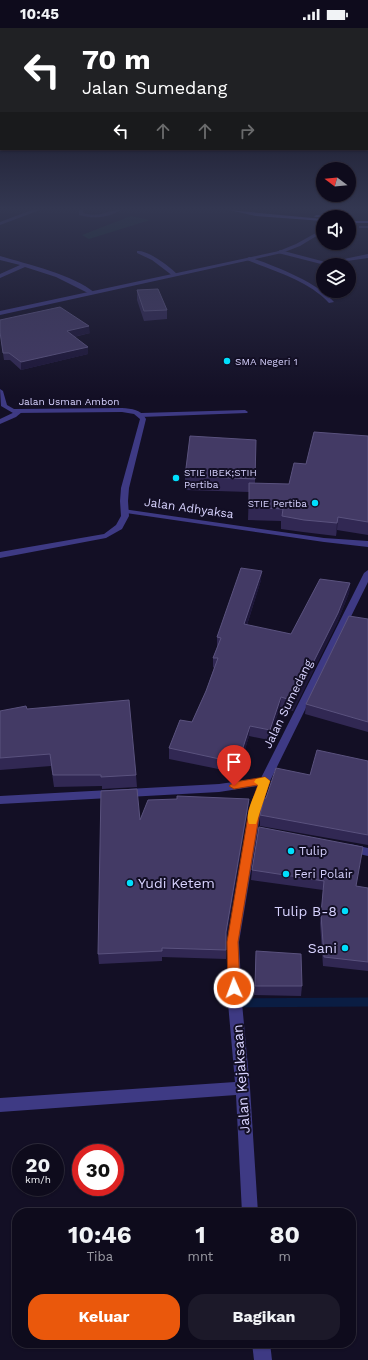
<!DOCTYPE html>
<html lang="id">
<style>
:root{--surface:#0e0b1c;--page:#1c1929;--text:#f1f3f6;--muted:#9b9ba3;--line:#2e2b3b;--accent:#ea580c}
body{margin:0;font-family:"Work Sans",sans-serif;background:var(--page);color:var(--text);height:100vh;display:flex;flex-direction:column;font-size:15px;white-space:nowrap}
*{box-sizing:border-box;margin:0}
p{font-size:13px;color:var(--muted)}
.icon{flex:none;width:22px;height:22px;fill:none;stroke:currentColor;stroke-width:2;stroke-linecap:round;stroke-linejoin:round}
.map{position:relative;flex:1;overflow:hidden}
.details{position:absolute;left:12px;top:1180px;width:344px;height:140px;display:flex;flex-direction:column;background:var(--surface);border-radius:16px;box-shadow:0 1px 3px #0004,0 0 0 1px var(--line)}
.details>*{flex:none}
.hud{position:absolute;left:0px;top:0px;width:368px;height:122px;box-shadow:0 1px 3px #0004,0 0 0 1px var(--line);background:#202124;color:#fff;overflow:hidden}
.needle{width:26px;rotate:286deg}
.buttons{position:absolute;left:316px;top:134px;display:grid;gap:8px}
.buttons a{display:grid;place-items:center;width:40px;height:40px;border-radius:50%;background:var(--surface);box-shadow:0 1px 3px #0004,0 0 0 1px var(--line);font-size:20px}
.speed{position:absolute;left:12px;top:1116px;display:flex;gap:8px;font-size:20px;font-weight:700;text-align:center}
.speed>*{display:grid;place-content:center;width:52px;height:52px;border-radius:50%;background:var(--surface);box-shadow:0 1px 3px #0004,0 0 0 1px var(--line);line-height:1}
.speed small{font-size:10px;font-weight:400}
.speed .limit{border:6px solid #d22;background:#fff;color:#111}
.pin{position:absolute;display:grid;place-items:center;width:34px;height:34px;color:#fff;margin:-41px -17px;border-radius:50% 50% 50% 0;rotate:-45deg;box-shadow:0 0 4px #0007}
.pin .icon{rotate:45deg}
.me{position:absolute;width:44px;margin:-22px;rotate:358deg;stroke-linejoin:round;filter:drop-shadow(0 0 3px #0008)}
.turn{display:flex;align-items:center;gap:14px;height:84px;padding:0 16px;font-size:18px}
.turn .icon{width:52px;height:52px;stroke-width:2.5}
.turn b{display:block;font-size:28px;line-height:34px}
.lanes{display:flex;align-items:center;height:38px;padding:0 16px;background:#0003;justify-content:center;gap:20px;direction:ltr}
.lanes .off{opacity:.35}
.eta{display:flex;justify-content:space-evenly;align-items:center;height:68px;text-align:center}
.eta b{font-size:24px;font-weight:700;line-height:28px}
.action{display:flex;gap:8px;margin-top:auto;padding:8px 16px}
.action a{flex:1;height:46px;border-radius:16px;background:var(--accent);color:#fff;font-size:16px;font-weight:700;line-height:46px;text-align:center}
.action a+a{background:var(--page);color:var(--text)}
.status{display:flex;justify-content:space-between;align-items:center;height:28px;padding:0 20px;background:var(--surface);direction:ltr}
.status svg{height:11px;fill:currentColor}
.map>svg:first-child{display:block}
.green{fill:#122f2e}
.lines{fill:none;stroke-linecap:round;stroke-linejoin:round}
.stream{stroke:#0a1d43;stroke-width:9}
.service{fill:#3e3a84;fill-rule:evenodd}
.minor{fill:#3e3a84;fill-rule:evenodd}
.tertiary{fill:#3e3a84;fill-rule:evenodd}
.secondary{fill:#706aff;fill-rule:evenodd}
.wall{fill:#312853}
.shaded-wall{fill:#1d1639}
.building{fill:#433a65;stroke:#5a527e}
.route{fill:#ea580c;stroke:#983908}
.slow{fill:#f59e0b}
.poi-dot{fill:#00dffd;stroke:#130f25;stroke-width:1.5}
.labels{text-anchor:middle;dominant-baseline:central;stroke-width:4;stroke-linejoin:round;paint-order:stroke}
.far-poi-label{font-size:10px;fill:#d8d3ff;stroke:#130f25;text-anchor:start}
.far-street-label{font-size:10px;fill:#d8d3ff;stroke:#130f25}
.street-label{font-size:12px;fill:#d8d3ff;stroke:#130f25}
.poi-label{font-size:12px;fill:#d8d3ff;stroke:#130f25;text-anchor:start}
.near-poi-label{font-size:14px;fill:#d8d3ff;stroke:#130f25;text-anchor:end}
.near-street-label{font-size:14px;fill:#d8d3ff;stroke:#130f25}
</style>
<div class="status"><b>10:45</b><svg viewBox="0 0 49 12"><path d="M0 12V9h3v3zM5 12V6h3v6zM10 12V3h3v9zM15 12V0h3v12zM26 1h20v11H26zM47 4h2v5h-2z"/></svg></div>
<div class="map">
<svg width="368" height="1332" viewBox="0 0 368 1332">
<rect width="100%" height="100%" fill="#130f25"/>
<polygon class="green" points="131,188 150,192 89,211 82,207"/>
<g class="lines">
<polyline class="stream" points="235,975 368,974"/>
<g class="service">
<path d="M79,182H83V185C101,190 106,182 121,182C107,190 95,191 79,187Z"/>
<rect x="359" y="198" width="9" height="2"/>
<polygon points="280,222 333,236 344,231 368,226 368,230 347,233 339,237 325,237 278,225 277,224"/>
<polygon points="245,382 248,384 247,385 141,389 138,387 141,385"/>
</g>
<g class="minor">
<polygon points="32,182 40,182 0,197 0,194"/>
<path d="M137,223C149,222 170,239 178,247L173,248L152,232L137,225Z"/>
<path d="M0,228C27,236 74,247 95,265L90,266L56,249L25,239L0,250V246L20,237L0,232Z"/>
<path d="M249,229C273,237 319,255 334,274L329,275C309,253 274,243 247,232L246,231Z"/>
<polygon points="19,382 22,384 16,389 0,396 0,391"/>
<polygon points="123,481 324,510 368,513 368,519 324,514 126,485 122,483"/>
<polygon points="368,542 368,554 270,753 261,782 239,914 242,975 250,1060 258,1185 242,1185 236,1067 0,1084 0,1070 235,1054 228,975 227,914 249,782 258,758 219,764 0,776 0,768 219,756 261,750 364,545"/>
<polygon points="350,816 368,820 368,828 346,823 344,820 346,817"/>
<polygon points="252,1315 270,1315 272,1332 254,1332"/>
</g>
<g class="tertiary">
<polygon points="323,201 323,204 300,218 282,225 0,287 0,283 279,223 296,216"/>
<path d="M0,361L3,363L7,377L14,381L122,380C132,381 141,381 146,391L129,460L128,473L129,488L122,501L106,510L0,530V524L104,506L116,497L121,488L120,473L121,460L140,391L134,386L122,384L13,385L1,378Z"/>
</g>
<g class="secondary">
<polygon points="229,182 323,191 323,193 256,188"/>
<polygon points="316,187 336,188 338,189 314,189"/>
<rect x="349" y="193" width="19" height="2"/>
</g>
</g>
<g class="wall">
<polygon points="137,262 167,282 167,291 144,293 137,272"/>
<polygon points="0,305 90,305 74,309 88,319 88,326 21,342 10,332 4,332"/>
<polygon points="368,408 368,507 337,502 336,508 303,504 281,501 281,493 248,492 249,464 185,462 185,448 256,412 255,455 289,456 306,436"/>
<polygon points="261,552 247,597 291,606 350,555 349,565 337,595 293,683 280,679 269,712 249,708 238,745 169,731 169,720 192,694 206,663 214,640 213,639 213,630 217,619 217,609"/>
<polygon points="368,591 368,704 305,686 306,676"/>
<polygon points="27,681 136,747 137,759 102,761 102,758 54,759 51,738 0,742 0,683"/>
<polygon points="368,733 368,817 260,798 260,787 266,770 310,747"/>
<polygon points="249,771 248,780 226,911 226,931 162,929 162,933 99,936 98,926 140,792"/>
<polygon points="259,799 356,858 368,860 368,943 323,938 320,895 323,862 251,852 252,842"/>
<polygon points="256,923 302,958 301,968 254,967"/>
</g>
<g class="shaded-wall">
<polygon points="89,298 90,305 68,310 67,303"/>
<polygon points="88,319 88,326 21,342 21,334"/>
<polygon points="338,489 337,502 336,508 337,495"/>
<polygon points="262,543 261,552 244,606 244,596"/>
<polygon points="350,555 349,565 337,595 293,683 294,673"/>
<polygon points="281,669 280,679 269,712 270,702"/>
<polygon points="250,698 249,708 238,745 238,735"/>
<polygon points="249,771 248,780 226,914 226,904"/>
</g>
<g class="building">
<polygon points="158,261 167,282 144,283 137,262"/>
<polygon points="60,279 89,298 67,303 88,319 21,334 9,325 3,325 0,304 0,292"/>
<polygon points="314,404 368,408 368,494 338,489 337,495 304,492 282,488 283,481 249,479 249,455 289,456 294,435 306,436"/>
<polygon points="190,408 256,412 255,451 185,448"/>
<polygon points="241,540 262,543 244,596 291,606 320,551 350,555 338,585 294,673 281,669 270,702 250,698 238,735 169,720 180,692 192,694 206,663 218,630 213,630 221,610 217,609"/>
<polygon points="349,588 368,591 368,694 306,676"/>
<polygon points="129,672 136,747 101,749 101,747 53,747 50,726 0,730 0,683 26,678 27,681"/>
<polygon points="317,722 368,733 368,807 260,787 264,770 266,770 276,740 310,747"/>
<polygon points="137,761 140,792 148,772 177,771 177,768 249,771 226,904 226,922 162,920 162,923 98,926 101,763"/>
<polygon points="259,799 363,819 356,858 368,860 368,934 324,929 321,886 324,853 252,842"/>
<polygon points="256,923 301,926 302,958 255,958"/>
</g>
<linearGradient id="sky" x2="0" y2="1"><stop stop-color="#0a0814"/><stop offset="0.49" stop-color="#333751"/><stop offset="1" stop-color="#333751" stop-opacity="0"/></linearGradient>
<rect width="368" height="369" fill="url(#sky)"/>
<polygon class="route" points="265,749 270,753 260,782 238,914 240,960 238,964 234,965 230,964 228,960 227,914 249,782 258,757 234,761 229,758 234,754"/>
<path class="slow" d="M265,749L270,753L256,796H249C244,786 255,767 258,757L254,754L256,751Z"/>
<g class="poi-dot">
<circle cx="227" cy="333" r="4"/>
<circle cx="176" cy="450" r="4"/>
<circle cx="315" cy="475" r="4"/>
<circle cx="291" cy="823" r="4"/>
<circle cx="286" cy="846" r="4"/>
<circle cx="130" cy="855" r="4"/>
<circle cx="345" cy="883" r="4"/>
<circle cx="345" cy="920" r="4"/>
</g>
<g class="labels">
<g class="far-poi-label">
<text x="235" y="333">SMA Negeri 1</text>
<text x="184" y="444">STIE IBEK;STIH<tspan x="184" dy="12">Pertiba</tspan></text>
<text x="307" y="475" text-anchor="end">STIE Pertiba</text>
</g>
<g class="far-street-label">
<text x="69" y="373">Jalan Usman Ambon</text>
</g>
<g class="street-label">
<text transform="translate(189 480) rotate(8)">Jalan Adhyaksa</text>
<text transform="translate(288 676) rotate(-64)">Jalan Sumedang</text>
</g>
<g class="poi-label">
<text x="299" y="823">Tulip</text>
<text x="294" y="846">Feri Polair</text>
</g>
<g class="near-poi-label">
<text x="138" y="855" text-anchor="start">Yudi Ketem</text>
<text x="337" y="883">Tulip B-8</text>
<text x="337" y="920">Sani</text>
</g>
<g class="near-street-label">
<text transform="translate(241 1051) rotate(-94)">Jalan Kejaksaan</text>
</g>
</g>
</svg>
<div class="buttons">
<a><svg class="needle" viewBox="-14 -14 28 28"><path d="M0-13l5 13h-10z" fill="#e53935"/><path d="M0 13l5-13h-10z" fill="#9b9ba3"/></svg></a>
<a><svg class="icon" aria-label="sound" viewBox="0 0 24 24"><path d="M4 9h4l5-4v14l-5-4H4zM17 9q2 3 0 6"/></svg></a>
<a><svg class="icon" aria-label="layers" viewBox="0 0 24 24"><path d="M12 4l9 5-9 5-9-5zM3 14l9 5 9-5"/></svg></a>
</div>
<div class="speed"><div>20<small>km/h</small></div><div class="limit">30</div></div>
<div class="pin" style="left:234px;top:758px;background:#d93025"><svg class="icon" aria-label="arrive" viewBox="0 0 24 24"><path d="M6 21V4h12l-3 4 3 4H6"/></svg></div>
<svg class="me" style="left:234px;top:960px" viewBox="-20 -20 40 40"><circle r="17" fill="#ea580c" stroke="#fff" stroke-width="3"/><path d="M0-11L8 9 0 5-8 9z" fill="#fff"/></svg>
<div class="hud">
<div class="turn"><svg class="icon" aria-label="left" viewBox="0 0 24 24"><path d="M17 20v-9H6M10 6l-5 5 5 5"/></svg><div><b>70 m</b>Jalan Sumedang</div></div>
<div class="lanes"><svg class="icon" aria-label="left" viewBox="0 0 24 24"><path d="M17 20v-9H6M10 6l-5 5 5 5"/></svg><svg class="icon off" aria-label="ahead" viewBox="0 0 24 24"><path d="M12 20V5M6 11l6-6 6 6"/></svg><svg class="icon off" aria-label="ahead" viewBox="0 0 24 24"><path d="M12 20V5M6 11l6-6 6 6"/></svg><svg class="icon off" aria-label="right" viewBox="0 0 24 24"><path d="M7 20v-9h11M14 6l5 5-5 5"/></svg></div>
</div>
<section class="details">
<div class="eta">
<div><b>10:46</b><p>Tiba</p></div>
<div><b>1</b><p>mnt</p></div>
<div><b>80</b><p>m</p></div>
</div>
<div class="action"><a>Keluar</a><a>Bagikan</a></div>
</section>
</div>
